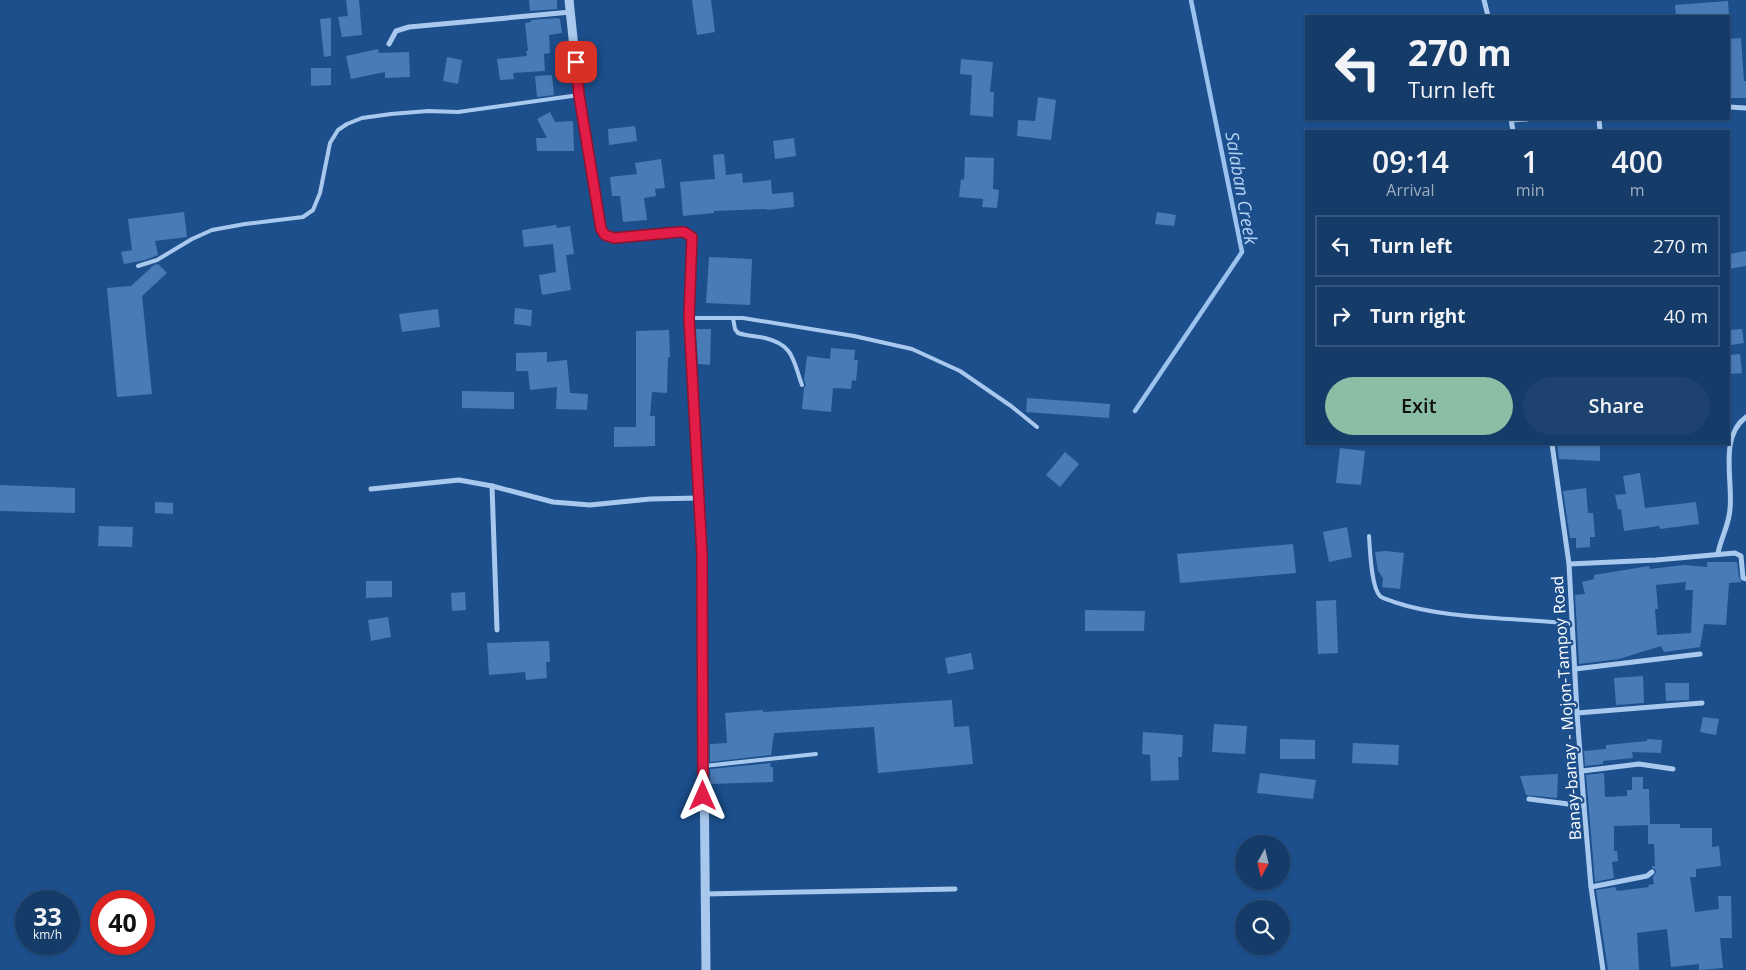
<!DOCTYPE html>
<style>
:root{--surface:#153b69;--page:#1e426f;--text:#f1f3f6;--muted:#9dadc0;--line:#34557d;--accent:#8abfa5}
body{margin:0;font-family:"Open Sans",sans-serif;background:var(--page);color:var(--text);height:100vh;display:flex;flex-direction:column;font-size:19px;white-space:nowrap}
*{box-sizing:border-box;margin:0}
p{font-size:16px;color:var(--muted)}
.icon{flex:none;width:28px;height:28px;fill:none;stroke:currentColor;stroke-width:2;stroke-linecap:round;stroke-linejoin:round}
.map{position:relative;flex:1;overflow:hidden}
.drawer{position:absolute;left:1305px;top:130px;width:425px;height:315px;display:flex;flex-direction:column;background:var(--surface);border-radius:0px;box-shadow:0 1px 4px #0004,0 0 0 1px var(--line)}
.drawer>*{flex:none}
.top-card{position:absolute;left:1305px;top:15px;width:425px;height:105px;border-radius:0px;box-shadow:0 1px 4px #0004,0 0 0 1px var(--line);background:#153b69;color:var(--text);overflow:hidden}
.needle{width:32px;rotate:188deg}
.fabs{position:absolute;left:1235px;top:835px;display:grid;gap:10px}
.fabs a{display:grid;place-items:center;width:55px;height:55px;border-radius:50%;background:var(--surface);box-shadow:0 1px 4px #0004,0 0 0 1px var(--line);font-size:25px}
.speed{position:absolute;left:15px;top:890px;display:flex;gap:10px;font-size:25px;font-weight:700;text-align:center}
.speed>*{display:grid;place-content:center;width:65px;height:65px;border-radius:50%;background:var(--surface);box-shadow:0 1px 4px #0004,0 0 0 1px var(--line);line-height:1}
.speed small{font-size:12px;font-weight:400}
.speed .limit{border:8px solid #d22;background:#fff;color:#111}
.pin{position:absolute;display:grid;place-items:center;width:42px;height:42px;color:#fff;margin:-21px;border-radius:10px;box-shadow:0 2px 8px #0006}
.me{position:absolute;width:55px;margin:-28px;rotate:0deg;stroke-linejoin:round;filter:drop-shadow(0 0 4px #0008)}
.turn{display:flex;align-items:center;gap:18px;height:105px;padding:0 20px;font-size:22px}
.turn .icon{width:65px;height:65px;stroke-width:2.5}
.turn b{display:block;font-size:35px;line-height:42px}
.eta{display:flex;justify-content:space-evenly;align-items:center;height:85px;text-align:center}
.eta b{font-size:30px;font-weight:600;line-height:35px}
.action{display:flex;gap:10px;margin-top:auto;padding:10px 20px}
.action a{flex:1;height:58px;border-radius:30px;background:var(--accent);color:#111;font-size:20px;font-weight:600;line-height:58px;text-align:center}
.action a+a{background:var(--page);color:var(--text)}
ul{padding:0;list-style:none}
li{display:flex;align-items:center;gap:15px;height:62px;margin:0 10px 8px;padding:0 10px;border:2px solid var(--line);border-radius:0px}
li div{flex:1}
li b{display:block;font-size:19px}
li em{font-style:normal}
.map>svg:first-child{display:block}
.lines{fill:none;stroke-linecap:round;stroke-linejoin:round}
.stream{stroke:#9cc3ef;stroke-width:4.5}
.building{fill:#497bb6;fill-rule:evenodd}
.service{stroke:#a9c8ed;stroke-width:4}
.minor{stroke:#a9c8ed;stroke-width:5}
.tertiary{stroke:#a9c8ed;stroke-width:9}
.route-casing{stroke:#92132f;stroke-width:12}
.route{stroke:#e11d48;stroke-width:9}
.labels{text-anchor:middle;dominant-baseline:central;stroke-width:4.5;stroke-linejoin:round;paint-order:stroke}
.street-label{font-size:16px;fill:#fff;stroke:#1c4f8c}
.water-label{font-size:18px;font-style:italic;fill:#b4d2f4;stroke:#1c4f8c}
</style>
<div class="map">
<svg width="1746" height="970" viewBox="0 0 1746 970">
<rect width="100%" height="100%" fill="#1c4f8c"/>
<g class="lines">
<polyline class="stream" points="1135,411 1242,252 1191,0"/>
</g>
<g class="building">
<polygon points="346,0 359,0 362,35 342,37 338,17 348,16"/>
<polygon points="529,0 557,0 557,9 530,11"/>
<polygon points="692,0 711,0 715,32 697,35"/>
<polygon points="1728,1 1729,16 1676,16 1675,5"/>
<polygon points="331,18 331,56 324,57 320,19"/>
<polygon points="558,18 560,19 562,33 549,35 550,53 544,54 545,71 513,73 514,79 500,80 497,59 527,56 526,51 528,51 525,23 531,22 531,20"/>
<polygon points="1741,38 1744,81 1746,81 1746,98 1729,98 1729,39"/>
<polygon points="378,49 379,53 409,52 410,77 385,78 385,72 351,79 346,56"/>
<polygon points="447,57 462,60 458,84 443,81"/>
<polygon points="961,59 993,62 990,92 994,92 993,117 970,115 972,75 960,74"/>
<polygon points="311,68 331,68 331,85 311,86"/>
<polygon points="552,75 554,95 537,97 535,76"/>
<polygon points="1038,97 1056,100 1051,140 1017,136 1018,120 1035,121"/>
<polygon points="550,112 555,122 573,121 574,151 537,151 536,138 547,138 537,119"/>
<polygon points="635,126 637,141 609,145 608,129"/>
<polygon points="794,138 796,156 775,159 773,141"/>
<polygon points="724,154 726,175 742,173 743,183 771,180 772,194 793,192 794,207 767,210 767,209 714,211 714,213 683,216 680,182 715,179 713,155"/>
<polygon points="965,157 994,158 993,189 999,190 997,208 982,207 983,199 959,197 961,179 964,180"/>
<polygon points="661,159 665,188 655,189 656,196 644,198 647,220 623,222 620,196 612,196 610,177 637,174 635,163"/>
<polygon points="184,212 187,237 155,241 158,255 145,260 124,264 121,252 132,250 128,219"/>
<polygon points="1157,212 1176,215 1174,226 1155,224"/>
<polygon points="556,225 557,228 570,226 574,254 566,255 571,290 542,295 539,275 556,272 553,244 524,247 522,230"/>
<polygon points="1746,251 1746,266 1729,269 1729,254"/>
<polygon points="709,257 752,259 750,305 706,303"/>
<polygon points="158,264 167,273 142,296 152,394 117,397 107,288 131,286 154,265"/>
<polygon points="515,308 532,310 531,326 514,324"/>
<polygon points="438,309 440,327 402,332 399,314"/>
<polygon points="696,329 711,329 710,365 698,364"/>
<polygon points="1742,329 1744,343 1731,345 1729,330"/>
<polygon points="669,330 670,357 668,357 667,393 652,392 650,416 655,416 655,446 614,447 614,427 636,427 636,331"/>
<polygon points="831,348 855,350 854,360 858,360 856,381 852,380 851,389 833,388 831,412 802,409 804,388 806,385 804,380 807,356 830,359"/>
<polygon points="547,352 547,362 567,360 570,393 588,394 587,410 556,409 557,387 530,390 528,371 516,371 516,353"/>
<polygon points="1740,354 1742,373 1729,374 1729,355"/>
<polygon points="462,391 514,392 514,409 462,408"/>
<polygon points="1027,398 1110,404 1109,418 1026,412"/>
<polygon points="1557,444 1600,444 1600,461 1559,459"/>
<polygon points="1340,448 1365,451 1361,485 1336,483"/>
<polygon points="1065,452 1079,464 1060,487 1046,475"/>
<polygon points="1640,473 1645,508 1696,502 1699,524 1660,529 1659,526 1624,531 1621,509 1618,510 1615,495 1626,494 1623,476"/>
<polygon points="0,485 75,488 75,513 0,511"/>
<polygon points="1586,488 1588,513 1593,513 1595,537 1590,537 1590,547 1576,548 1576,538 1570,538 1563,491"/>
<polygon points="155,502 173,503 173,514 155,513"/>
<polygon points="99,526 133,527 132,547 98,546"/>
<polygon points="1347,527 1352,557 1329,562 1323,532"/>
<polygon points="1293,544 1296,573 1180,583 1177,554"/>
<polygon points="1386,551 1404,553 1400,589 1382,587 1383,578 1378,571 1375,552"/>
<path d="M1707,562H1737L1739,578L1742,582L1729,583L1726,625L1704,624L1700,647L1664,652L1661,646L1619,659L1579,664L1575,595L1585,594L1582,582L1594,579V575L1649,566L1650,569L1684,565L1707,567ZM1686,582L1685,590H1693L1691,633L1657,635L1655,609H1658L1656,585Z"/>
<polygon points="366,581 392,581 392,597 366,598"/>
<polygon points="465,592 466,610 452,611 451,593"/>
<polygon points="1336,600 1338,653 1318,654 1316,601"/>
<polygon points="1085,610 1145,611 1144,631 1085,631"/>
<polygon points="388,617 391,637 371,641 368,620"/>
<polygon points="1568,635 1570,666 1560,667 1557,637"/>
<polygon points="549,641 550,662 546,662 547,678 526,680 525,672 489,675 487,643"/>
<polygon points="971,653 974,669 948,674 945,658"/>
<polygon points="1643,676 1644,703 1616,705 1614,678"/>
<polygon points="1665,683 1689,683 1689,700 1666,701"/>
<polygon points="952,700 954,727 969,726 973,764 878,773 874,727 774,733 771,755 710,762 710,744 727,743 725,713 763,710 763,712"/>
<polygon points="1703,717 1719,719 1716,735 1700,732"/>
<polygon points="1214,724 1247,726 1245,754 1212,752"/>
<polygon points="1143,732 1183,735 1182,757 1178,757 1179,780 1151,781 1150,755 1142,754"/>
<polygon points="1280,739 1315,740 1315,759 1280,759"/>
<polygon points="1647,739 1662,740 1661,753 1632,752 1633,758 1603,761 1603,764 1585,766 1584,751 1606,749 1606,745 1647,741"/>
<polygon points="1353,743 1399,745 1398,765 1352,763"/>
<polygon points="771,763 770,767 773,767 773,782 710,784 710,769"/>
<polygon points="1260,773 1316,780 1313,799 1257,793"/>
<polygon points="1604,773 1605,796 1606,797 1627,796 1627,790 1632,790 1632,777 1643,777 1643,789 1649,789 1650,824 1680,824 1680,828 1712,828 1712,847 1719,846 1721,866 1696,869 1696,877 1690,877 1695,912 1719,909 1718,896 1731,896 1732,938 1720,938 1723,968 1699,970 1699,964 1671,967 1667,929 1637,933 1639,970 1608,970 1596,890 1615,887 1617,891 1649,887 1648,885 1654,884 1653,877 1656,872 1655,869 1652,868 1652,866 1655,866 1654,844 1648,844 1648,825 1614,826 1614,851 1617,851 1618,861 1612,862 1614,878 1595,882 1586,775"/>
<polygon points="1558,774 1557,798 1526,795 1520,776"/>
</g>
<g class="lines">
<g class="service">
<polyline points="138,266 157,260 192,239 212,230 245,224 303,217 313,210 320,193 330,143 338,130 347,124 362,118 391,114 428,111 458,112 579,95"/>
<polyline points="689,318 743,318 854,336 912,349 960,371 1011,406 1037,427"/>
<path d="M733,318L735,329L738,333C747,336 756,336 765,338C794,345 793,360 802,385"/>
<path d="M1369,536C1370,549 1371,587 1380,596C1383,599 1390,600 1394,602C1447,620 1516,617 1572,624"/>
<polyline points="704,766 816,754"/>
</g>
<g class="minor">
<polyline points="1484,0 1488,16"/>
<polyline points="389,44 396,31 409,27 571,12"/>
<polyline points="1729,107 1746,108"/>
<polyline points="1511,119 1513,131"/>
<polyline points="1599,119 1600,131"/>
<polyline points="1511,120 1527,119"/>
<polyline points="1552,444 1569,564 1577,713 1584,806 1591,887 1603,970"/>
<polyline points="371,489 459,480 492,486"/>
<path d="M1718,553C1721,538 1729,525 1730,509C1733,479 1719,437 1746,417"/>
<polyline points="1569,564 1656,560 1735,553 1741,556 1743,578 1746,579"/>
<polyline points="497,630 492,486 553,502 590,505 650,499 699,498"/>
<polyline points="1575,669 1700,654"/>
<polyline points="1577,713 1702,703"/>
<polyline points="1582,771 1639,764 1673,769"/>
<polyline points="1529,799 1584,806"/>
<polyline points="1591,887 1647,876 1652,872"/>
<polyline points="704,894 955,889"/>
</g>
<polyline class="tertiary" points="569,0 579,95 601,229 605,235 614,238 679,232 691,235 692,241 689,318 702,555 706,970"/>
</g>
<g class="lines">
<g class="route-casing">
<polyline id="route" points="576,62 579,95 601,229 605,235 614,238 679,232 684,232 692,237 689,318 702,555 703,796"/>
</g>
<use href="#route" class="route"/>
</g>
<g class="labels">
<g class="street-label">
<text transform="translate(1566 708) rotate(-94)">Banay-banay - Mojon-Tampoy Road</text>
</g>
<g class="water-label">
<text transform="translate(1242 188) rotate(80)">Salaban Creek</text>
</g>
</g>
</svg>
<div class="fabs">
<a><svg class="needle" viewBox="-14 -14 28 28"><path d="M0-13l5 13h-10z" fill="#e53935"/><path d="M0 13l5-13h-10z" fill="#9dadc0"/></svg></a>
<a><svg class="icon" aria-label="search" viewBox="0 0 24 24"><circle cx="10" cy="10" r="6"/><path d="M15 15l6 6"/></svg></a>
</div>
<div class="speed"><div>33<small>km/h</small></div><div class="limit">40</div></div>
<div class="pin" style="left:576px;top:62px;background:#d93025"><svg class="icon" aria-label="arrive" viewBox="0 0 24 24"><path d="M6 21V4h12l-3 4 3 4H6"/></svg></div>
<svg class="me" style="left:703px;top:796px" viewBox="-20 -20 40 40"><path d="M0-17L14 15 0 8-14 15z" fill="#e11d48" stroke="#fff" stroke-width="4"/></svg>
<div class="top-card">
<div class="turn"><svg class="icon" aria-label="left" viewBox="0 0 24 24"><path d="M17 20v-9H6M10 6l-5 5 5 5"/></svg><div><b>270 m</b>Turn left</div></div>
</div>
<section class="drawer">
<div class="eta">
<div><b>09:14</b><p>Arrival</p></div>
<div><b>1</b><p>min</p></div>
<div><b>400</b><p>m</p></div>
</div>
<ul>
<li><svg class="icon" aria-label="left" viewBox="0 0 24 24"><path d="M17 20v-9H6M10 6l-5 5 5 5"/></svg><div><b>Turn left</b></div><em>270 m</em></li>
<li><svg class="icon" aria-label="right" viewBox="0 0 24 24"><path d="M7 20v-9h11M14 6l5 5-5 5"/></svg><div><b>Turn right</b></div><em>40 m</em></li>
</ul>
<div class="action"><a>Exit</a><a>Share</a></div>
</section>
</div>
